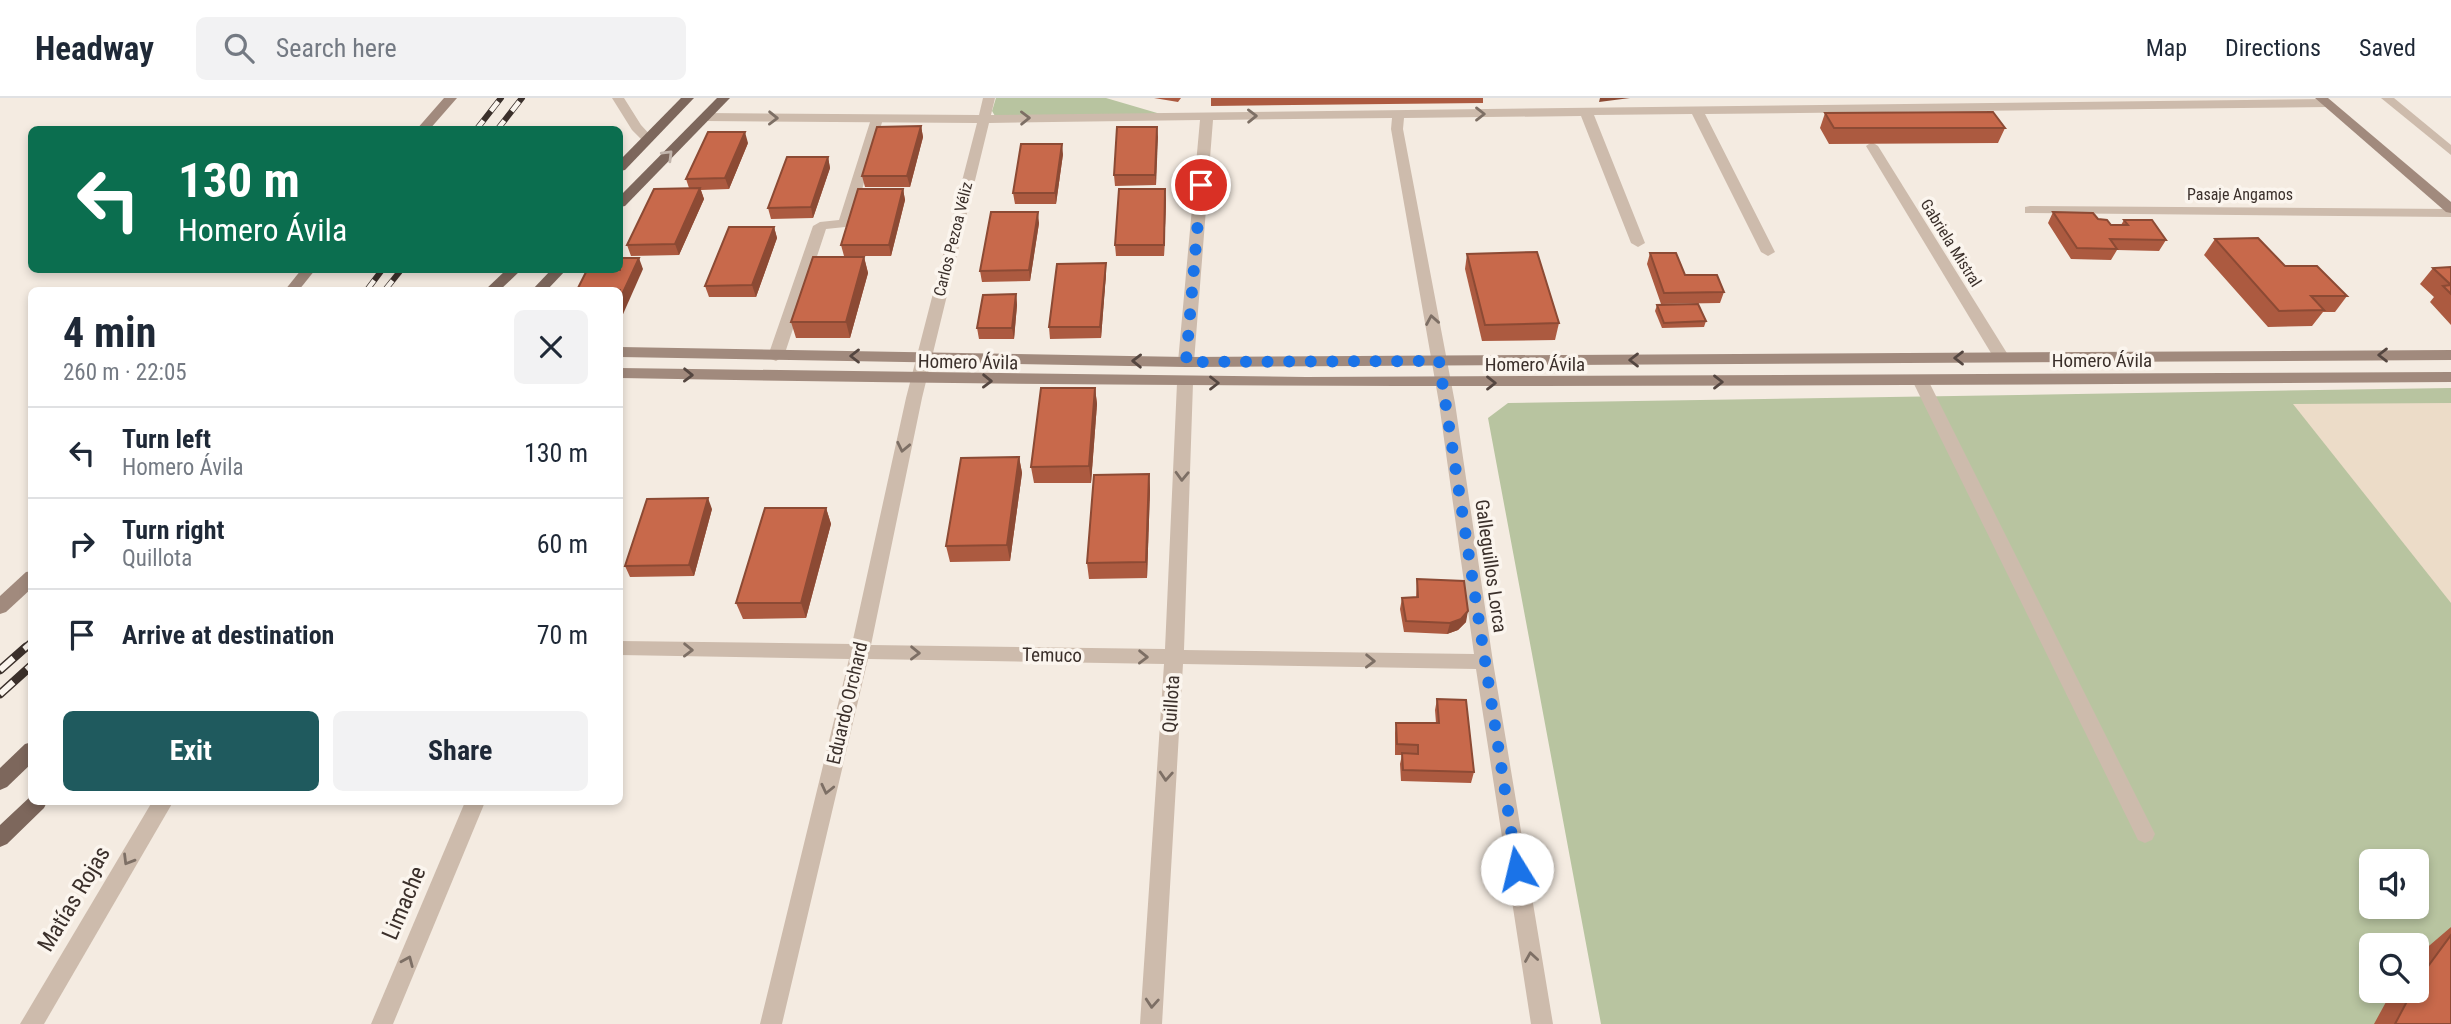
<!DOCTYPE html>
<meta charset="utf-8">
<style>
:root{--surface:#fff;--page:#f2f2f3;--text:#1f2937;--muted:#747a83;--line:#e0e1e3;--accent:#1f5a5e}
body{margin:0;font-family:"Roboto Condensed",sans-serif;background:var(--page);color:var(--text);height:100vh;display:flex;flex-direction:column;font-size:26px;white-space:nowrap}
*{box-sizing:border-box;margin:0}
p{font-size:23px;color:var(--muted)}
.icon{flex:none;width:38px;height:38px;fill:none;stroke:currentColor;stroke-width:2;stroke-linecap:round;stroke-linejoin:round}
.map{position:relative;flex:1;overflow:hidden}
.drawer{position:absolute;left:28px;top:189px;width:595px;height:518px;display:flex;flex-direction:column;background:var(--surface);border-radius:10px;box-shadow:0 4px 10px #0003}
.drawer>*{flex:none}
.hud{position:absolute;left:28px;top:28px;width:595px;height:147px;border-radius:10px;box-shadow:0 4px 10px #0003;background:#0b6e4f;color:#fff;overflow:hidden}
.fabs{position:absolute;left:2359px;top:751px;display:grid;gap:14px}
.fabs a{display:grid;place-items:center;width:70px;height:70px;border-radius:10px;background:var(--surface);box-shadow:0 4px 10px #0003;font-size:35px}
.pin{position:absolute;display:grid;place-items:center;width:60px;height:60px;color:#fff;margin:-30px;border:4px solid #fff;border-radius:50%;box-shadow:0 2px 7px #0007}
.me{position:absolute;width:77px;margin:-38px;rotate:351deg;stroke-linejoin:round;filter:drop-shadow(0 0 5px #0008)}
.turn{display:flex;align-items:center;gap:24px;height:147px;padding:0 35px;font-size:32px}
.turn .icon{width:91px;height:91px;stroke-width:2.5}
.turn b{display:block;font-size:49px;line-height:60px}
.round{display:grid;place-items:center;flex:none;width:74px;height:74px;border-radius:10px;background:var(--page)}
.head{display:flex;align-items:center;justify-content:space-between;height:119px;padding:0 35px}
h1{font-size:42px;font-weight:700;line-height:52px}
.button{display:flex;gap:14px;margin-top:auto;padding:14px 35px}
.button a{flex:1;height:80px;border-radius:10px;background:var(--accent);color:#fff;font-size:28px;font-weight:700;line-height:80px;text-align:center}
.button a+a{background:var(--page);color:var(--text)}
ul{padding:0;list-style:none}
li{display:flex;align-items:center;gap:21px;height:91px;padding:0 35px;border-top:2px solid var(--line)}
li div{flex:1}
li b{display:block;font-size:26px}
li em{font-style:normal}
header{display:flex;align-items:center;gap:42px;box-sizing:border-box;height:98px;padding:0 35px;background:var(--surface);border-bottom:2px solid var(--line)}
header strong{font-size:33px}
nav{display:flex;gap:38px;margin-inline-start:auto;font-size:24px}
.search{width:490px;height:63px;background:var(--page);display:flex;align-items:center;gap:18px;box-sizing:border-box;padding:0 24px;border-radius:10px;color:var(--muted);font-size:26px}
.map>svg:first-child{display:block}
.green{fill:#b8c4a0;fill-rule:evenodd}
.plaza{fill:#ecdcc8}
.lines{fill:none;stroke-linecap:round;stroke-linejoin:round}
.lane{fill:#cdbbac;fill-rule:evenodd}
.street{fill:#cdbbac;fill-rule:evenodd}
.secondary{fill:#a18a7d;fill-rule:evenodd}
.primary{fill:#7d675c;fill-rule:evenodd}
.rail-far2-casing{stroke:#3b302b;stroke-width:6}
.rail-far1-casing{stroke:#3b302b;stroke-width:8}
.rail-casing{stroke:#3b302b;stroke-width:9}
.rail-far2{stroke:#fbf5ee;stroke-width:4.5;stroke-dasharray:12;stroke-linecap:butt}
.rail-far1{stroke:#fbf5ee;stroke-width:5;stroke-dasharray:15;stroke-linecap:butt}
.rail{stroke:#fbf5ee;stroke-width:6;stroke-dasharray:18;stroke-linecap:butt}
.wall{fill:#ac5a40}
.shaded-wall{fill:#8c4a34}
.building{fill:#c8694b;stroke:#8c4a34;stroke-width:2}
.oneway{stroke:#7d6f65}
.oneway2{stroke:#c2b5ac}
.oneway3{stroke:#544640}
.route{stroke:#1a73e8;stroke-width:12;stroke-dasharray:0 21.6}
.labels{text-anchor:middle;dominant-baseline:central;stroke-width:7;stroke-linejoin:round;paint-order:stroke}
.far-street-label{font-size:16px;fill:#3b302b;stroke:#fbf5ee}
.street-label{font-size:19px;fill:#3b302b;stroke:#fbf5ee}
.near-street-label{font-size:23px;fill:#3b302b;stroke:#fbf5ee}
</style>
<header>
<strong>Headway</strong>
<div class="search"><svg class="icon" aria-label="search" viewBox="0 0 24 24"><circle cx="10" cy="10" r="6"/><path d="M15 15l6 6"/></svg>Search here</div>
<nav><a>Map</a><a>Directions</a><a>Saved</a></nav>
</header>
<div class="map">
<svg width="2451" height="926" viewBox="0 0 2451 926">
<rect width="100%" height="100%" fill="#f4ebe1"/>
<g class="green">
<polygon points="996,0 1106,0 1164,17 995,18 992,13"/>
<path d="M2451,290V926H1601L1488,320L1508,305ZM2371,763H2417V808H2371ZM2371,847H2417V892H2371Z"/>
</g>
<polygon class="plaza" points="2451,305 2451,505 2293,306"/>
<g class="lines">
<g class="lane">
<polygon points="877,17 883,21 852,125 845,129 826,131 784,258 776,263 771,261 768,258 813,128 820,124 839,122 871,21"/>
<polygon points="1920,277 1928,282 2155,736 2152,742 2145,745 2138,742 1912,282"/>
</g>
<g class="street">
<polygon points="612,0 624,0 641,27 653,40 651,43 643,43 632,32"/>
<path d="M983,0H995L991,17L2327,1L2333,5L2327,9L1705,16L1775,154L1768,158L1761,154L1692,16L1594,17L1645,145L1638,149L1631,145L1581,18L1404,20L1403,31L1455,305L1493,564L1553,926H1531L1476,571L1183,566L1162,926H1140L1164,566L868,561L782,926H760L849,561L620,557V543L852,546L906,300L977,25L705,23L699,19L705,15L979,17ZM1392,20L1391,31L1439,305L1474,556L1184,552L1193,285L1185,280L1177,285L1165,551L871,547L922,300L989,25L1200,22L1178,264L1186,269L1194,264L1213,22Z"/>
<polygon points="2381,0 2394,0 2451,47 2451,57"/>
<polygon points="1872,44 1878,48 2010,260 2007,263 1997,263 1994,260 1866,48"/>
<polygon points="2030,108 2451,111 2451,119 2025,115 2025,109"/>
<polygon points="152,704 173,704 44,926 20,926"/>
<polygon points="465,704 485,704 393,926 371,926"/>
</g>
<g class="secondary">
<polygon points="444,0 457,0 429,32 416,32"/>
<polygon points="2315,0 2328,0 2451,104 2451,115 2446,114"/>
<polygon points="301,172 315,172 299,192 285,192"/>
<polygon points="620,249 1186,259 2451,252 2451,262 1186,269 620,259"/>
<path d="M620,270L1306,279L2451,274V284C1841,288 1230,292 620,280Z"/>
<polygon points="32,473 32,490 6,514 0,516 0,498 26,474"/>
</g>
<g class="primary">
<polygon points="681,0 694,0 625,72 620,73 620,62"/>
<polygon points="717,0 730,0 625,108 620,109 620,98"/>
<polygon points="506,172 521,172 500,192 485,192"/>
<polygon points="551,172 566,172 547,192 532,192"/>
<polygon points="32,644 32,665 7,689 0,692 0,670 25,646"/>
<polygon points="32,697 32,704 47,704 44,710 7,746 0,749 0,727"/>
</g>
<g class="rail-far2-casing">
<g id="rail-far2">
<polyline points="476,32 501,0"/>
<polyline points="497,32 522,0"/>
<polyline points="367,192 382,172"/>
<polyline points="385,192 401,172"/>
</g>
</g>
<g class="rail-far1-casing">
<polyline id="rail-far1" points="24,551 32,544"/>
</g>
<g class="rail-casing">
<g id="rail">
<polyline points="0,572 26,549"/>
<polyline points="0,596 32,567"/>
</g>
</g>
<use href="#rail-far2" class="rail-far2"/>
<use href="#rail-far1" class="rail-far1"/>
<use href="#rail" class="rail"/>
</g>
<g class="wall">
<polygon points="1154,0 1181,0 1178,4"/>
<polygon points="1211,0 1483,0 1483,5 1211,8"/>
<polygon points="1825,15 2005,30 1998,45 1829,46 1820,30"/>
<polygon points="921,28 923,39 910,89 865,89 862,78"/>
<polygon points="1157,29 1156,87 1115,88 1114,77"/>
<polygon points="748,45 729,91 701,92 704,101 679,157 631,158 627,147 689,90 686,81"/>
<polygon points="1063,56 1056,106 1015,106 1013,95"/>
<polygon points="828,59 830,70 813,120 771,121 768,110"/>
<polygon points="903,91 905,102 891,158 844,158 841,147"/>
<polygon points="1166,101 1164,158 1116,158 1115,147"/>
<polygon points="2053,114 2098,121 2111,127 2121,127 2124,122 2166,142 2159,153 2117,152 2111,162 2071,161 2048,125"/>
<polygon points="1039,125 1030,183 982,184 980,173"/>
<polygon points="774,129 777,140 756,199 709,199 705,188"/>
<polygon points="2215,141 2285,168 2347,198 2335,214 2323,214 2312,228 2268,229 2204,157"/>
<polygon points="1650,155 1685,177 1724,194 1720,205 1661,206 1647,166"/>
<polygon points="1467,156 1559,225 1555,242 1482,243 1465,171"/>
<polygon points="864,159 868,175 850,240 796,240 791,224"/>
<polygon points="2451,169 2451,227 2430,204 2434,199 2420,186 2433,170"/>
<polygon points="1106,176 1101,240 1050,241 1049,229"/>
<polygon points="1016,196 1017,207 1014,241 979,241 977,230"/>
<polygon points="1657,207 1706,223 1704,229 1662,230 1655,213"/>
<polygon points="1095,290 1097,306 1091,385 1034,385 1031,369"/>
<polygon points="1019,359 1022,375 1010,463 950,464 946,448"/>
<polygon points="1149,376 1150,392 1147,480 1089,481 1087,465"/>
<polygon points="826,410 831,426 806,520 743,521 736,505"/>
<polygon points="712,411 694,478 630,479 625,468"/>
<polygon points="1417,481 1466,524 1458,532 1447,536 1404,534 1400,511 1402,500 1416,500"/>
<polygon points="1437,601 1474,674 1471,685 1401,683 1400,666 1402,657 1395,657 1395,635 1396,625 1436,625 1435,612"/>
<polygon points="2451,829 2451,926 2374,926 2386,904 2394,892 2417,892 2417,862 2423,853"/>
</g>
<g class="shaded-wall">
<polygon points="1600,0 1630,0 1599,4"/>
<polygon points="921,28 923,39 910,89 907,78"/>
<polygon points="1157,29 1158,39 1156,87 1155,77"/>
<polygon points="745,34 748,45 729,91 725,80"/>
<polygon points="1062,46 1063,56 1056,106 1055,95"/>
<polygon points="828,59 830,70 813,120 811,109"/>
<polygon points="700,90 704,101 679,157 675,146"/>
<polygon points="903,91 905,102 891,158 889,147"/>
<polygon points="1165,91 1166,101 1164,158 1164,147"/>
<polygon points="1038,114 1039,125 1030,183 1029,172"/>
<polygon points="774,129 777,140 756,199 752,187"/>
<polygon points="864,159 868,175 850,240 846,224"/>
<polygon points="639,160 643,171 620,223 620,201"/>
<polygon points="1106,165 1106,176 1101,240 1100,229"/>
<polygon points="1016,196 1017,207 1014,241 1012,230"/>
<polygon points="1095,290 1097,306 1091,385 1089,368"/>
<polygon points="1019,359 1022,375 1010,463 1007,447"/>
<polygon points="1149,376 1150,392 1147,480 1146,464"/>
<polygon points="708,400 712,411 694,478 689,467"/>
<polygon points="826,410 831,426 806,520 801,505"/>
<polygon points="1468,513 1466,524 1458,532 1447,536 1450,525"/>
</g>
<g class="building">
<polygon points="1993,14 2005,30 1834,30 1825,15"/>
<polygon points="921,28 907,78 862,78 877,29"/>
<polygon points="1117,29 1157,29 1155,77 1114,77"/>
<polygon points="708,34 745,34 725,80 686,81"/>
<polygon points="1021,46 1062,46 1055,95 1013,95"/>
<polygon points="787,59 828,59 811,109 768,110"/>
<polygon points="700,90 675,146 627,147 654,91"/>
<polygon points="858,91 903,91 889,147 841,147"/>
<polygon points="1119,91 1165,91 1164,147 1115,147"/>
<polygon points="991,114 1038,114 1029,172 980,173"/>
<polygon points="2053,114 2093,115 2098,121 2107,122 2111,127 2128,127 2124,122 2152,122 2166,142 2110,141 2117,151 2077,150"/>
<polygon points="729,129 774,129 752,187 705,188"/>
<polygon points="2258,140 2285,168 2317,168 2347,198 2311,198 2324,212 2279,213 2215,141"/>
<polygon points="1537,154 1559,225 1485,227 1467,156"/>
<polygon points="1650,155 1676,155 1685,177 1717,177 1724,194 1664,195"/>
<polygon points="813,159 864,159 846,224 791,224"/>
<polygon points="620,160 639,160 620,201 620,192 577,192 587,172 620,172"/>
<polygon points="1106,165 1100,229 1049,229 1057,166"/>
<polygon points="2451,169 2451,187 2433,170"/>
<polygon points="2451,187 2451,196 2443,188"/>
<polygon points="1016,196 1012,230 977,230 983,197"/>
<polygon points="1698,206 1706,223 1664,225 1657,207"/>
<polygon points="1041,290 1095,290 1089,368 1031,369"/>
<polygon points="1019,359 1007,447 946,448 961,360"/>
<polygon points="1149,376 1146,464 1087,465 1094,377"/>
<polygon points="708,400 689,467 625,468 647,401"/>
<polygon points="765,410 826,410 801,505 736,505"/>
<polygon points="1417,481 1464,483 1468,513 1461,521 1450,525 1406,523 1402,500 1418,499"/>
<polygon points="1437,601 1466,602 1474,674 1403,672 1402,655 1418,656 1418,647 1397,646 1396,625 1439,625"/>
<polygon points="2451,837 2451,926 2395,926 2413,892 2417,892 2417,885 2418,882"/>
</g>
<defs><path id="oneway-chevron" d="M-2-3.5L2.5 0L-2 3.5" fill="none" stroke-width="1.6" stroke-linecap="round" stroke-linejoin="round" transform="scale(1.75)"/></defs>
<g class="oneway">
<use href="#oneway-chevron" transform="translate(1480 16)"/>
<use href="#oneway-chevron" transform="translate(1252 18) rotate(-1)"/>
<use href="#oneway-chevron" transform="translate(773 20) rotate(1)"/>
<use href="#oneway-chevron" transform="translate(1025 20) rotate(-1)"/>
<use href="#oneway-chevron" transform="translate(1432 222) rotate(-100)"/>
<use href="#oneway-chevron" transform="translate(903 349) rotate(102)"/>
<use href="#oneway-chevron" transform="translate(1182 378) rotate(92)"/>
<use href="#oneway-chevron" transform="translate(688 552) rotate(1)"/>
<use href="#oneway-chevron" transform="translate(915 555) rotate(1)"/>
<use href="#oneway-chevron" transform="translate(1143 559) rotate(1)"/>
<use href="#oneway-chevron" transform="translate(1370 563) rotate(1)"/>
<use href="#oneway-chevron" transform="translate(1166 678) rotate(94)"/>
<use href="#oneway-chevron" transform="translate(827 691) rotate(103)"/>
<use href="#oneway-chevron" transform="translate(128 762) rotate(121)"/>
<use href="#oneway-chevron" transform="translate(1531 859) rotate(-99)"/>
<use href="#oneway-chevron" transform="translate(408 863) rotate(-67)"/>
<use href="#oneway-chevron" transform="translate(1152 905) rotate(94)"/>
</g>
<use class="oneway2" href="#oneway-chevron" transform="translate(668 57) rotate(-45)"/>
<g class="oneway3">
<use href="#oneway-chevron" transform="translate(2383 257) rotate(180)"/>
<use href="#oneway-chevron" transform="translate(855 258) rotate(-180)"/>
<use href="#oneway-chevron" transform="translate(1959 260) rotate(180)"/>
<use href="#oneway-chevron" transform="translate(1634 262) rotate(180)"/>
<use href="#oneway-chevron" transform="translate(1137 263) rotate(-179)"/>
<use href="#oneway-chevron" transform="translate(688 277) rotate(1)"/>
<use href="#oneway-chevron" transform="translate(987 283) rotate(1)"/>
<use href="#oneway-chevron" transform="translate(1718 284)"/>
<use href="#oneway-chevron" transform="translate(1214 285)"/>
<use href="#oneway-chevron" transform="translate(1491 285)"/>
</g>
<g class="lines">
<polyline class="route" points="1201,87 1186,264 1439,263 1517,771"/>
</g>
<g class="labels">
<g class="far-street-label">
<text x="2240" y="96">Pasaje Angamos</text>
<text transform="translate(953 141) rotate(-76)">Carlos Pezoa Véliz</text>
<text transform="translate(1951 145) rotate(58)">Gabriela Mistral</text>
</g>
<g class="street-label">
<text x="2102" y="262">Homero Ávila</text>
<text transform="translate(968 264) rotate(1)">Homero Ávila</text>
<text x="1535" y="266">Homero Ávila</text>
<text transform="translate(1491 468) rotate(82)">Galleguillos Lorca</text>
<text transform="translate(1052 557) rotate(1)">Temuco</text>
<text transform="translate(847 605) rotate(-77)">Eduardo Orchard</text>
<text transform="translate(1171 606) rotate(-86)">Quillota</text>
</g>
<g class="near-street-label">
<text transform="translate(74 801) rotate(-59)">Matías Rojas</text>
<text transform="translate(404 805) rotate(-67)">Limache</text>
</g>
</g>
</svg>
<div class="fabs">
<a><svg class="icon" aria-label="sound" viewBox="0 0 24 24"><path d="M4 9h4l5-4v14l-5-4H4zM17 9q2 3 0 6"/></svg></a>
<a><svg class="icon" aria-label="search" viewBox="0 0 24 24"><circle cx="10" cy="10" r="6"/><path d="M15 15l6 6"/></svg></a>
</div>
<div class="pin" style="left:1201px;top:87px;background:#d93025"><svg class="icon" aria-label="arrive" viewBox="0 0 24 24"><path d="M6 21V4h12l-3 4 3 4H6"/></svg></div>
<svg class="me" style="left:1517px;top:771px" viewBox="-20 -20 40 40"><circle r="19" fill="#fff"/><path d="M0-13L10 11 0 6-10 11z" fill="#1a73e8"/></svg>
<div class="hud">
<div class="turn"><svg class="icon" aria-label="left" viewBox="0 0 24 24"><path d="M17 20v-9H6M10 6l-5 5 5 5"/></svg><div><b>130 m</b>Homero Ávila</div></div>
</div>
<section class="drawer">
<div class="head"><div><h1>4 min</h1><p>260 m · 22:05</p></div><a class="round"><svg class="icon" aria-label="close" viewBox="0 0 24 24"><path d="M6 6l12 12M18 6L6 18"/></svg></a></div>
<ul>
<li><svg class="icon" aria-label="left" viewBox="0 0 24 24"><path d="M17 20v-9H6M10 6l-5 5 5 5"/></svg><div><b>Turn left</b><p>Homero Ávila</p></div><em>130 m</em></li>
<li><svg class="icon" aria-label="right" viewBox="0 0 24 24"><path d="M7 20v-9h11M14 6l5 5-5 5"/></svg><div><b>Turn right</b><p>Quillota</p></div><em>60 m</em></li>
<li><svg class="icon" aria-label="arrive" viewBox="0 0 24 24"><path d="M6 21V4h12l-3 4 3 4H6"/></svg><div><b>Arrive at destination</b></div><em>70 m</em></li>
</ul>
<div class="button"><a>Exit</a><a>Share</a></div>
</section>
</div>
